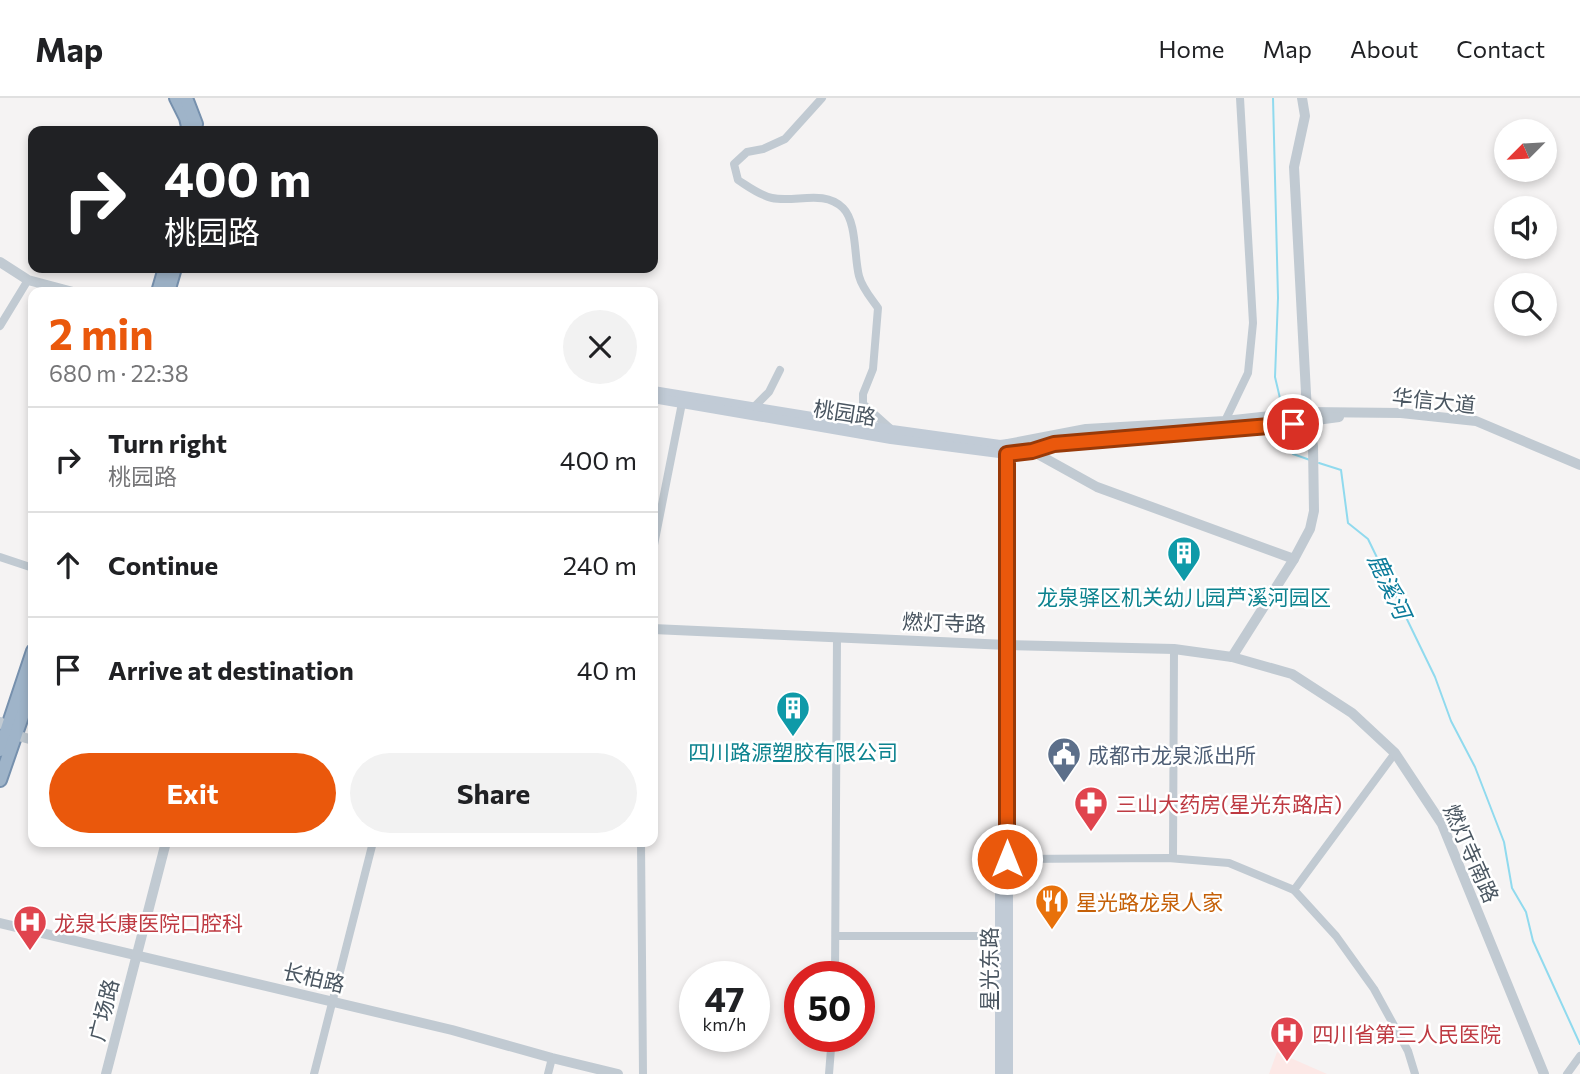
<!DOCTYPE html>
<meta charset="utf-8">
<style>
:root{--surface:#fff;--page:#f2f2f2;--text:#202124;--muted:#757577;--line:#e0e0e0;--accent:#ea580c}
body{margin:0;font-family:Commissioner,"Noto Sans SC",sans-serif;background:var(--page);color:var(--text);height:100vh;display:flex;flex-direction:column;font-size:26px;white-space:nowrap}
*{box-sizing:border-box;margin:0}
p{font-size:23px;color:var(--muted)}
.icon{flex:none;width:38px;height:38px;fill:none;stroke:currentColor;stroke-width:2;stroke-linecap:round;stroke-linejoin:round}
.map{position:relative;flex:1;overflow:hidden}
.sheet{position:absolute;left:28px;top:189px;width:630px;height:560px;display:flex;flex-direction:column;background:var(--surface);border-radius:14px;box-shadow:0 4px 10px #0003}
.sheet>*{flex:none}
.hud{position:absolute;left:28px;top:28px;width:630px;height:147px;border-radius:14px;box-shadow:0 4px 10px #0003;background:#202124;color:#fff;overflow:hidden}
.needle{width:46px;rotate:246deg}
.fabs{position:absolute;left:1494px;top:21px;display:grid;gap:14px}
.fabs a{display:grid;place-items:center;width:63px;height:63px;border-radius:50%;background:var(--surface);box-shadow:0 4px 10px #0003;font-size:35px}
.speed{position:absolute;left:679px;top:863px;display:flex;gap:14px;font-size:35px;font-weight:700;text-align:center}
.speed>*{display:grid;place-content:center;width:91px;height:91px;border-radius:50%;background:var(--surface);box-shadow:0 4px 10px #0003;line-height:1}
.speed small{font-size:18px;font-weight:400}
.speed .limit{border:10px solid #d22;background:#fff;color:#111}
.pin{position:absolute;display:grid;place-items:center;width:60px;height:60px;color:#fff;margin:-30px;border:4px solid #fff;border-radius:50%;box-shadow:0 2px 7px #0007}
.me{position:absolute;width:77px;margin:-38px;rotate:0deg;stroke-linejoin:round;filter:drop-shadow(0 0 5px #0008)}
.turn{display:flex;align-items:center;gap:24px;height:147px;padding:0 21px;font-size:32px}
.turn .icon{width:91px;height:91px;stroke-width:2.5}
.turn b{display:block;font-size:49px;line-height:60px}
.round{display:grid;place-items:center;flex:none;width:74px;height:74px;border-radius:37px;background:var(--page)}
.headline{display:flex;align-items:center;justify-content:space-between;height:119px;padding:0 21px}
h1{font-size:42px;font-weight:700;line-height:52px;color:var(--accent)}
.cta{display:flex;gap:14px;margin-top:auto;padding:14px 21px}
.cta a{flex:1;height:80px;border-radius:42px;background:var(--accent);color:#fff;font-size:28px;font-weight:700;line-height:80px;text-align:center}
.cta a+a{background:var(--page);color:var(--text)}
ul{padding:0;list-style:none}
li{display:flex;align-items:center;gap:21px;height:105px;padding:0 21px;border-top:2px solid var(--line)}
li div{flex:1}
li b{display:block;font-size:26px}
li em{font-style:normal}
header{display:flex;align-items:center;gap:42px;box-sizing:border-box;height:98px;padding:0 35px;background:var(--surface);border-bottom:2px solid var(--line)}
header strong{font-size:33px}
nav{display:flex;gap:38px;margin-inline-start:auto;font-size:24px}
.map>svg:first-child{display:block}
.medical{fill:#fce8e6}
.lines{fill:none;stroke-linecap:round;stroke-linejoin:round}
.stream{stroke:#90daee;stroke-width:2}
.trunk-casing{stroke:#7690ad;stroke-width:16}
.minor{stroke:#c1cad2;stroke-width:8}
.tertiary{stroke:#c1cad2;stroke-width:10}
.secondary{stroke:#c1cbd6;stroke-width:10}
.trunk{stroke:#9fb4c9;stroke-width:12}
.route-casing{stroke:#983908;stroke-width:18}
.route{stroke:#ea580c;stroke-width:12}
.labels{text-anchor:middle;dominant-baseline:central;stroke-width:5;stroke-linejoin:round;paint-order:stroke}
.street-label{font-size:21px;fill:#4a5661;stroke:#fff}
.culture-label{font-size:21px;fill:#0d838f;stroke:#fff}
.service-label{font-size:21px;fill:#4e5e75;stroke:#fff;text-anchor:start}
.health-label{font-size:21px;fill:#be3a42;stroke:#fff;text-anchor:start}
.food-label{font-size:21px;fill:#c56008;stroke:#fff;text-anchor:start}
.water-label{font-size:23px;font-style:italic;fill:#0c7c9b;stroke:#fff}
</style>
<header>
<strong>Map</strong>
<nav><a>Home</a><a>Map</a><a>About</a><a>Contact</a></nav>
</header>
<div class="map">
<svg width="1580" height="976" viewBox="0 0 1580 976">
<rect width="100%" height="100%" fill="#f5f3f3"/>
<polygon class="medical" points="1277,954 1327,976 1269,976"/>
<g class="lines">
<g class="stream">
<polyline points="1273,0 1278,200 1275,279 1283,313"/>
<polyline points="1286,329 1293,356 1310,362"/>
<polyline points="1319,365 1341,372 1348,425 1368,441 1435,579 1451,623 1475,669 1504,744 1512,790 1526,814 1533,843 1580,946"/>
</g>
<g class="trunk-casing">
<g id="trunk">
<polyline points="176,0 186,20 189,33"/>
<polyline points="186,0 196,26"/>
<polyline points="158,194 165,170"/>
<polyline points="168,194 175,170"/>
<polyline points="0,652 33,553"/>
<polyline points="0,682 33,587"/>
</g>
</g>
<g class="minor">
<path d="M822,0L785,41L763,51L747,54L734,66L738,82C749,89 759,97 772,100C795,105 824,91 843,110C857,124 854,159 859,178C862,190 871,200 878,210L873,271L863,296V306L892,332"/>
<polyline points="0,228 28,182"/>
<polyline points="753,310 769,294 780,272"/>
<polyline points="1225,323 1248,275 1253,225 1240,0"/>
<polyline points="653,452 683,300"/>
<polyline points="0,459 33,470"/>
<polyline points="641,744 643,976"/>
<polyline points="1173,760 1174,551"/>
<polyline points="1000,761 1168,760 1229,765 1294,792 1336,838 1374,891 1408,953 1415,976"/>
<polyline points="1294,792 1395,655"/>
<polyline points="836,838 987,838 999,840"/>
<polyline points="835,878 837,539"/>
<polyline points="314,976 373,744"/>
<polyline points="548,976 552,960"/>
<polyline points="829,976 832,938"/>
<polyline points="1567,976 1580,958"/>
</g>
<g class="tertiary">
<polyline points="0,164 28,182 73,194"/>
<polyline points="1008,346 1086,331 1225,323 1307,314 1401,315 1476,323 1580,367"/>
<polyline points="1032,353 1097,389 1294,461"/>
<polyline points="1007,356 1032,353 1054,346 1249,331 1339,319"/>
<polyline points="653,531 1007,547 1174,551 1232,559 1292,576 1352,615 1395,655 1442,726 1544,976"/>
<polyline points="1232,559 1294,461 1310,431 1314,413 1313,348 1307,314 1294,69 1305,18 1302,0"/>
<polyline points="0,624 15,637 33,642"/>
<polyline points="0,825 452,932 552,960 618,976"/>
<polyline points="106,976 166,744"/>
</g>
<g class="secondary">
<polyline points="653,293 892,332 1000,347 1008,346 1008,976"/>
<polyline points="653,300 891,341 1007,356"/>
<polyline points="1000,791 1000,976"/>
</g>
<use href="#trunk" class="trunk"/>
</g>
<g class="lines">
<g class="route-casing">
<polyline id="route" points="1007,761 1007,356 1032,353 1054,346 1293,326"/>
</g>
<use href="#route" class="route"/>
</g>
<defs>
<g id="building-pin" transform="scale(1.75)"><path d="M0 17L-7.5 6A9.5 9.5 0 1 1 7.5 6Z" fill="#0f9aa8" stroke="#fff"/><path d="M-4-6H4V6H1V3H-1V6H-4ZM-2.5-4.3h1.7v1.8h-1.7ZM.8-4.3h1.7v1.8H.8ZM-2.5-1h1.7V.8h-1.7ZM.8-1h1.7V.8H.8Z" fill="#fff"/></g>
<g id="civic-pin" transform="scale(1.75)"><path d="M0 17L-7.5 6A9.5 9.5 0 1 1 7.5 6Z" fill="#5c6f8a" stroke="#fff"/><path d="M-.6-6.5H3V-4.5H.6V-3L4-1V1h2V6H-6V1h2V-1L-.6-3ZM-1.2 2.5V6h2.4V2.5Z" fill="#fff"/></g>
<g id="pharmacy-pin" transform="scale(1.75)"><path d="M0 17L-7.5 6A9.5 9.5 0 1 1 7.5 6Z" fill="#e0444e" stroke="#fff"/><path d="M-2-6h4v4h4v4h-4v4h-4v-4h-4v-4h4Z" fill="#fff"/></g>
<g id="restaurant-pin" transform="scale(1.75)"><path d="M0 17L-7.5 6A9.5 9.5 0 1 1 7.5 6Z" fill="#e8710a" stroke="#fff"/><path d="M-5-6h1v4h1v-4h1v4h1v-4h1v5L-1.5 .5V6h-2V.5L-5-1ZM5-6V6H3V1.5H1.5Q1.5-4 5-6Z" fill="#fff"/></g>
<g id="hospital-pin" transform="scale(1.75)"><path d="M0 17L-7.5 6A9.5 9.5 0 1 1 7.5 6Z" fill="#e0444e" stroke="#fff"/><path d="M-5-5h3v3.5h4V-5h3V5h-3V1.5h-4V5h-3Z" fill="#fff"/></g>
</defs>
<g fill-rule="evenodd">
<use href="#building-pin" x="1184" y="455"/>
<use href="#building-pin" x="793" y="610"/>
<use href="#civic-pin" x="1064" y="656"/>
<use href="#pharmacy-pin" x="1091" y="705"/>
<use href="#restaurant-pin" x="1052" y="803"/>
<use href="#hospital-pin" x="30" y="824"/>
<use href="#hospital-pin" x="1287" y="935"/>
</g>
<g class="labels">
<g class="street-label">
<text transform="translate(1434 302) rotate(6)">华信大道</text>
<text transform="translate(845 314) rotate(9)">桃园路</text>
<text transform="translate(944 524) rotate(2)">燃灯寺路</text>
<text transform="translate(1472 755) rotate(66)">燃灯寺南路</text>
<text transform="translate(988 871) rotate(-90)">星光东路</text>
<text transform="translate(314 879) rotate(13)">长柏路</text>
<text transform="translate(103 912) rotate(-76)">广场路</text>
</g>
<g class="culture-label">
<text x="1184" y="498">龙泉驿区机关幼儿园芦溪河园区</text>
<text x="793" y="653">四川路源塑胶有限公司</text>
</g>
<g class="service-label">
<text x="1088" y="656">成都市龙泉派出所</text>
</g>
<g class="health-label">
<text x="1116" y="705">三山大药房(星光东路店)</text>
<text x="54" y="824">龙泉长康医院口腔科</text>
<text x="1312" y="935">四川省第三人民医院</text>
</g>
<g class="food-label">
<text x="1076" y="803">星光路龙泉人家</text>
</g>
<g class="water-label">
<text transform="translate(1390 488) rotate(65)">鹿溪河</text>
</g>
</g>
</svg>
<div class="fabs">
<a><svg class="needle" viewBox="-14 -14 28 28"><path d="M0-13l5 13h-10z" fill="#e53935"/><path d="M0 13l5-13h-10z" fill="#757577"/></svg></a>
<a><svg class="icon" aria-label="sound" viewBox="0 0 24 24"><path d="M4 9h4l5-4v14l-5-4H4zM17 9q2 3 0 6"/></svg></a>
<a><svg class="icon" aria-label="search" viewBox="0 0 24 24"><circle cx="10" cy="10" r="6"/><path d="M15 15l6 6"/></svg></a>
</div>
<div class="speed"><div>47<small>km/h</small></div><div class="limit">50</div></div>
<div class="pin" style="left:1293px;top:326px;background:#d93025"><svg class="icon" aria-label="arrive" viewBox="0 0 24 24"><path d="M6 21V4h12l-3 4 3 4H6"/></svg></div>
<svg class="me" style="left:1007px;top:761px" viewBox="-20 -20 40 40"><circle r="17" fill="#ea580c" stroke="#fff" stroke-width="3"/><path d="M0-11L8 9 0 5-8 9z" fill="#fff"/></svg>
<div class="hud">
<div class="turn"><svg class="icon" aria-label="right" viewBox="0 0 24 24"><path d="M7 20v-9h11M14 6l5 5-5 5"/></svg><div><b>400 m</b>桃园路</div></div>
</div>
<section class="sheet">
<div class="headline"><div><h1>2 min</h1><p>680 m · 22:38</p></div><a class="round"><svg class="icon" aria-label="close" viewBox="0 0 24 24"><path d="M6 6l12 12M18 6L6 18"/></svg></a></div>
<ul>
<li><svg class="icon" aria-label="right" viewBox="0 0 24 24"><path d="M7 20v-9h11M14 6l5 5-5 5"/></svg><div><b>Turn right</b><p>桃园路</p></div><em>400 m</em></li>
<li><svg class="icon" aria-label="ahead" viewBox="0 0 24 24"><path d="M12 20V5M6 11l6-6 6 6"/></svg><div><b>Continue</b></div><em>240 m</em></li>
<li><svg class="icon" aria-label="arrive" viewBox="0 0 24 24"><path d="M6 21V4h12l-3 4 3 4H6"/></svg><div><b>Arrive at destination</b></div><em>40 m</em></li>
</ul>
<div class="cta"><a>Exit</a><a>Share</a></div>
</section>
</div>
